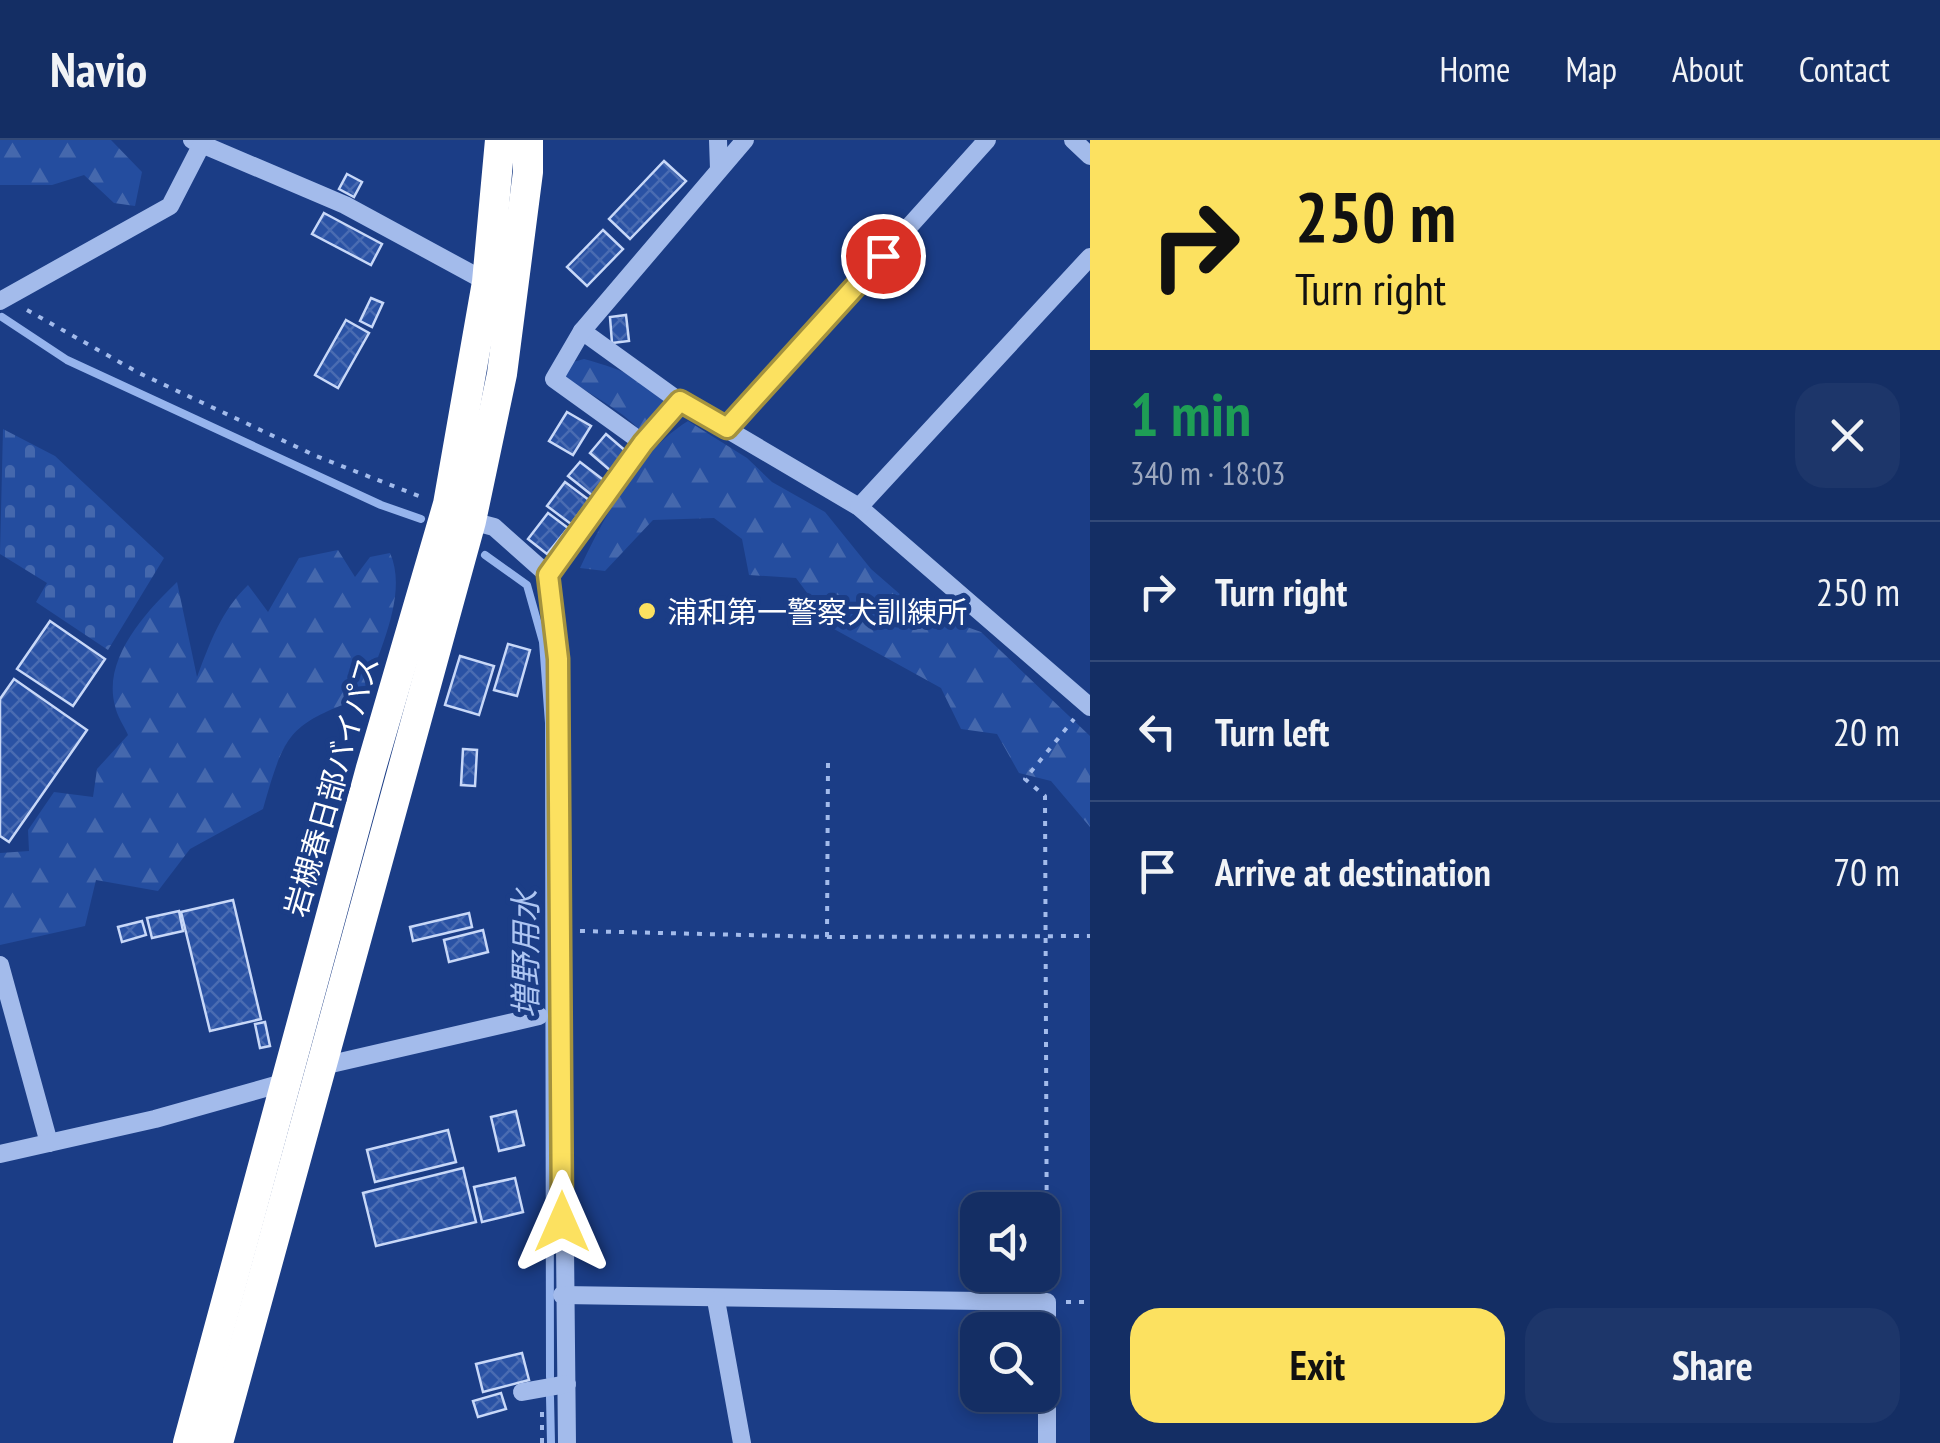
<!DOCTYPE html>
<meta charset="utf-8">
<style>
:root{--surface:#142e64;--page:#1d366a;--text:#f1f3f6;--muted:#9da8bf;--line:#334a78;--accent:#fce160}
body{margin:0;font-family:"PT Sans Narrow","Noto Sans JP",sans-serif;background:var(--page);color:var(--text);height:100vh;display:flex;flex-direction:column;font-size:38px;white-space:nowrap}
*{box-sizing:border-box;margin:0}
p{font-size:32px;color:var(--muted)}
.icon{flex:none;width:55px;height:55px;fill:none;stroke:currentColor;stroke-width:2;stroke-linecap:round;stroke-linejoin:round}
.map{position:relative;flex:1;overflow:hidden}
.sheet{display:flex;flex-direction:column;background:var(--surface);width:850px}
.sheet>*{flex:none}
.guide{background:#fce160;color:#111;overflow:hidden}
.buttons{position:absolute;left:960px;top:1052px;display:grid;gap:20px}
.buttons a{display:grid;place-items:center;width:100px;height:100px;border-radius:20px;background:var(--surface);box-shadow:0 5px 15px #0003,0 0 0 2px var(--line);font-size:50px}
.pin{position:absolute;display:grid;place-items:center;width:85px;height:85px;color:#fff;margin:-42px;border:5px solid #fff;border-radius:50%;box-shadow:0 2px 10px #0007}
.me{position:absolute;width:110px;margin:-55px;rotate:0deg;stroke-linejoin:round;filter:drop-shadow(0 0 8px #0008)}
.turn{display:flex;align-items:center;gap:35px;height:210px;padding:0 40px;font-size:45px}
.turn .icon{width:130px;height:130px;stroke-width:2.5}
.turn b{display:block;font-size:70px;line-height:85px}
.round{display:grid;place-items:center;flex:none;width:105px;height:105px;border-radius:30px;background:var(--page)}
.head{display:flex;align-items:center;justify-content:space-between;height:170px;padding:0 40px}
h1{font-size:60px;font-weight:700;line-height:75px;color:#1e9e55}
.action{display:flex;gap:20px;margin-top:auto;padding:20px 40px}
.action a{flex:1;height:115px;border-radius:30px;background:var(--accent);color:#111;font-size:40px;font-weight:700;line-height:115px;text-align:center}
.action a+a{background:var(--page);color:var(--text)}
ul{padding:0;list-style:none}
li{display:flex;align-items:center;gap:30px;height:140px;padding:0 40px;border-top:2px solid var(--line)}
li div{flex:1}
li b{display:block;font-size:38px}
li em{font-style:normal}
header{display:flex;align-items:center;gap:60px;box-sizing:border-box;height:140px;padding:0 50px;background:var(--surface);border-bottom:2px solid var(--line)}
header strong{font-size:48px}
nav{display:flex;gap:55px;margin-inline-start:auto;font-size:35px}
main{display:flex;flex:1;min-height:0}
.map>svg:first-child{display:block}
.forest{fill:url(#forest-firs)}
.cemetery{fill:url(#cemetery-stones)}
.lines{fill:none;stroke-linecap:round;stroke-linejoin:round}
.stream{stroke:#96b4ed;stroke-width:8}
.building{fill:url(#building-cross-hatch);stroke:#c8d8f8;stroke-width:2.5}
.path{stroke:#a3bbeb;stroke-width:4;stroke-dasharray:5 8;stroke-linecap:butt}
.minor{stroke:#a3bbeb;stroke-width:18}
.highway{stroke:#fff;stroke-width:30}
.route-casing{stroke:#a4923e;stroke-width:25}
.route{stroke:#fce160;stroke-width:18}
.poi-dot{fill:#fce160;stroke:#1b3d86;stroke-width:4}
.labels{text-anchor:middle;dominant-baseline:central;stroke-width:10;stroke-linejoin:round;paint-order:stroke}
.poi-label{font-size:30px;fill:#fff;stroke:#1b3d86;text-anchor:start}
.street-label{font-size:30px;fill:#fff;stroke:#1b3d86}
.water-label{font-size:32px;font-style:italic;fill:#aec6f3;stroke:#1b3d86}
</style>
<header>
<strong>Navio</strong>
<nav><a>Home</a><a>Map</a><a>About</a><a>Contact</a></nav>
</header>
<main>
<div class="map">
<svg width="1090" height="1303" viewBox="0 0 1090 1303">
<defs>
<pattern id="forest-firs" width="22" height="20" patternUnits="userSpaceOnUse" patternTransform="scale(2.5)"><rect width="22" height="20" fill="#244d9f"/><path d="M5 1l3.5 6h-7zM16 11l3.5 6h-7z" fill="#4568ad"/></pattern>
<pattern id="cemetery-stones" width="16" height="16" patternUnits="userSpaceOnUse" patternTransform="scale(2.5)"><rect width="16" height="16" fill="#244d9f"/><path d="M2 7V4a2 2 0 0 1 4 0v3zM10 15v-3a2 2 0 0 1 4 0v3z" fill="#4568ad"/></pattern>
<pattern id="building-cross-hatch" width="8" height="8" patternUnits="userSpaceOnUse" patternTransform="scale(2.5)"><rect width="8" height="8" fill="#2a52a4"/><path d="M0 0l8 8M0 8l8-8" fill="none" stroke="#4a6cb2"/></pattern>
</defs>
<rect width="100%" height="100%" fill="#1b3d86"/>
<g class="forest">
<polygon points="0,0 111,0 142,32 135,66 114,63 84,35 52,45 0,45"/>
<path d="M584,219C614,227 646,238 667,261L656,280L640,290C620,269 589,254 565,237L573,222Z"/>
<path d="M688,281L747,318L772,342L825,372L871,429L917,469L981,492L1090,596V687L1051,641L1019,633L997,594L961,589L941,548L834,489L796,438L749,435L742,399L714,378L653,380L605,431L580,428C604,377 639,311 688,281Z"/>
<path d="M338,410L355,437L370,417L390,413C409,455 377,516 363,557C288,585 285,592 263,669L190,709L158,751L96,740L85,786L0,805V713L29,711L28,690L54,652L93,657L97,629L128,595C124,586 117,576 115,566C102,518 147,471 177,442L197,537C210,503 221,471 248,445L268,472L299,418Z"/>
</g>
<polygon class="cemetery" points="3,289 55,316 164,418 108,510 36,462 47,443 0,414"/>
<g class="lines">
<g class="stream">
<polyline points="2,177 67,220 381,365 421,379"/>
<polyline points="485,415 527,445 543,502 549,583 550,1237"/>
<polyline points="550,1257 551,1303"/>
</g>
</g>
<g class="building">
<polygon points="664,21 686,41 630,99 609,79"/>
<polygon points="347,34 362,42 354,57 339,49"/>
<polygon points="324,73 382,104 371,125 312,94"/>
<polygon points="603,90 623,109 587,146 567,127"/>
<polygon points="371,158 383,163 372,187 360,181"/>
<polygon points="626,175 629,201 612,203 610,177"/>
<polygon points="346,180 369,193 338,248 315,235"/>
<polygon points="567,272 591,286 573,315 549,301"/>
<polygon points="606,294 628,313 612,332 590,313"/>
<polygon points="580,322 610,345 598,360 568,336"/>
<polygon points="565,342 589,360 571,384 547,366"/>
<polygon points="548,373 568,388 547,414 528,399"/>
<polygon points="50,481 105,519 73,566 17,529"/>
<polygon points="508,504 530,510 517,556 494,550"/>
<polygon points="460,516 494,526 479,575 445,565"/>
<polygon points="14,539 87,590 9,702 0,696 0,559"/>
<polygon points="463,609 477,610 475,646 461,645"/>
<polygon points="233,760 261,879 210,891 181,772"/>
<polygon points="179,771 183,791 152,798 147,778"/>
<polygon points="469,773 472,787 413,801 410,787"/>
<polygon points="142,781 146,795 122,802 118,787"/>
<polygon points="483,790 488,812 449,822 444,800"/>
<polygon points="265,882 270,906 260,908 255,884"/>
<polygon points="516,971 524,1005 499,1011 491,977"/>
<polygon points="448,990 456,1022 375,1042 367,1010"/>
<polygon points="463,1028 476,1082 376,1106 363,1053"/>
<polygon points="515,1038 523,1072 482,1082 474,1047"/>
<polygon points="522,1213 529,1240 483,1252 476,1224"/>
<polygon points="501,1253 506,1269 478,1277 473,1261"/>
</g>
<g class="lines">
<g class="path">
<polyline points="27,170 139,233 316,316 424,358"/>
<polyline points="580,791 827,797 1090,796"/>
<polyline points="827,797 828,622"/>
<polyline points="1047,1141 1045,656 1025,639 1074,579"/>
<polyline points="1066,1162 1090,1162"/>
<polyline points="542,1303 542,1268"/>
</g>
<g class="minor">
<polyline points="192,0 345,65 487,142"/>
<polyline points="718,0 719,29"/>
<polyline points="1073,0 1090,16"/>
<polyline points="0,161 170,66 204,0"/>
<polyline points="582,191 679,261 859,367 1090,567"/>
<polyline points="727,289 987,0"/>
<polyline points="643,303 554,239 582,191 745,0"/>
<polyline points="859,367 1090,117"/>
<polyline points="471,381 494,387 548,435 643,303 679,261"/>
<polyline points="548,435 559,519 567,1303"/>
<polyline points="0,825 49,1003"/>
<polyline points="318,927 539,876"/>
<polyline points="0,1014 155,979 290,941"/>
<polyline points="562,1155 1047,1162 1047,1303"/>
<polyline points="716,1160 742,1303"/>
<polyline points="522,1252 567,1244"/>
</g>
<g class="highway">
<polyline points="188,1303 371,628 448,364 487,142 500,0"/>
<polyline points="218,1303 471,381 502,234 528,32 528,0"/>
</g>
</g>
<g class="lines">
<g class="route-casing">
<polyline id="route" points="562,1082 558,519 548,435 643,303 680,261 727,288 883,116"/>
</g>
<use href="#route" class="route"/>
</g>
<circle class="poi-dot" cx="647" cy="471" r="10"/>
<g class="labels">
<g class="poi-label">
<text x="667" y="471">浦和第一警察犬訓練所</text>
</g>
<g class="street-label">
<text transform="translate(331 646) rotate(-74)">岩槻春日部バイパス</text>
</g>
<g class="water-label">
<text transform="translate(525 814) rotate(-90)">増野用水</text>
</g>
</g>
</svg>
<div class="buttons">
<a><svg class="icon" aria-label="sound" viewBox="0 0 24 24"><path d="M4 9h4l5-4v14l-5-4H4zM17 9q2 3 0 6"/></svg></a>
<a><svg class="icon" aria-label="search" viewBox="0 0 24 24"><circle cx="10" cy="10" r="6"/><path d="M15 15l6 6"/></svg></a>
</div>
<div class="pin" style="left:883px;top:116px;background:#d93025"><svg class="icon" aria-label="arrive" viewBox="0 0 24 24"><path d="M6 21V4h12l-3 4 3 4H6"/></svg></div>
<svg class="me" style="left:562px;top:1082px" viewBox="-20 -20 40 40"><path d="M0-17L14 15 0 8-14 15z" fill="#fce160" stroke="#fff" stroke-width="4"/></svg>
</div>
<section class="sheet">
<div class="guide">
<div class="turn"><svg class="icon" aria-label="right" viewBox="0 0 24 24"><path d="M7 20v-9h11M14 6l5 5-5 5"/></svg><div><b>250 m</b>Turn right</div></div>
</div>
<div class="head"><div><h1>1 min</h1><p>340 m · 18:03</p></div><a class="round"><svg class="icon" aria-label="close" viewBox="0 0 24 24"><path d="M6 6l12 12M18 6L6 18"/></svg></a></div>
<ul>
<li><svg class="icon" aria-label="right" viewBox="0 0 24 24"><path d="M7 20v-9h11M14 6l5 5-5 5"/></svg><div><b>Turn right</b></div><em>250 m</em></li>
<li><svg class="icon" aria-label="left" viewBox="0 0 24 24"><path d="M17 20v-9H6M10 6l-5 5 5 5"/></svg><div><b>Turn left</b></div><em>20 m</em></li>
<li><svg class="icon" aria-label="arrive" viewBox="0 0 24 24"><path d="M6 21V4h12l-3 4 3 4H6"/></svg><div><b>Arrive at destination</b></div><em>70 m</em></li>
</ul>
<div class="action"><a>Exit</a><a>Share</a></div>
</section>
</main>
